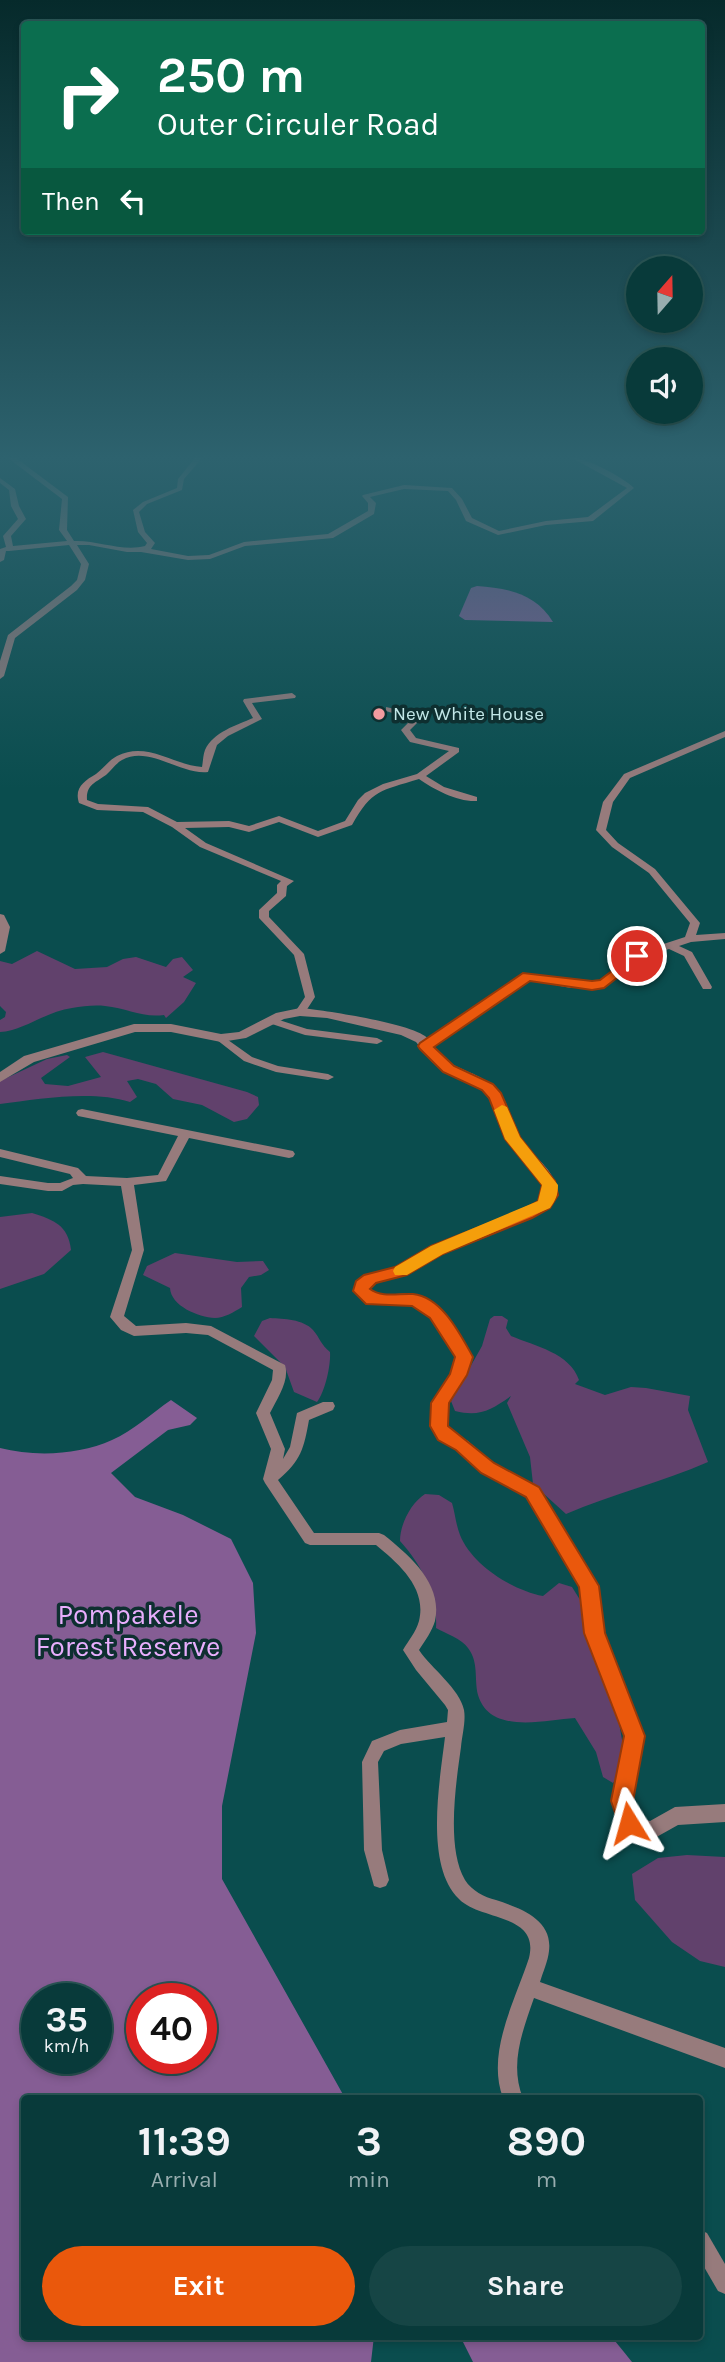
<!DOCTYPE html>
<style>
:root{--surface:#083a3a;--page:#164545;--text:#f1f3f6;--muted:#98adaf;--line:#295454;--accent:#ea580c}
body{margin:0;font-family:Karla,sans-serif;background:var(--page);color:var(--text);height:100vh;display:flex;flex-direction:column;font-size:26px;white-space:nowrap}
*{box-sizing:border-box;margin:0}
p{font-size:23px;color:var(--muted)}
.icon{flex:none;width:38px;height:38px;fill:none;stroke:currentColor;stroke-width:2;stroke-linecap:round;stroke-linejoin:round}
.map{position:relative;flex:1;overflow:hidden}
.details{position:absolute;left:21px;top:2095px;width:682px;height:245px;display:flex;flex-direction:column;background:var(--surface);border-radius:7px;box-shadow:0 4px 10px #0003,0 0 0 2px var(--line)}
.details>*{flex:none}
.top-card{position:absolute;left:21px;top:21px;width:684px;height:214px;border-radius:7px;box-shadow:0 4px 10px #0003,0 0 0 2px var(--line);background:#0b6e4f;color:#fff;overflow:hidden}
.needle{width:46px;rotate:20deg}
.buttons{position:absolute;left:626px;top:256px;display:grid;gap:14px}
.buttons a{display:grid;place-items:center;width:77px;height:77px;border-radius:50%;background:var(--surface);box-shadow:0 4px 10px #0003,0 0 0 2px var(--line);font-size:35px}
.speed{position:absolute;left:21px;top:1983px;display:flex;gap:14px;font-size:35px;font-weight:700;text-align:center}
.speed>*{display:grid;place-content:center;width:91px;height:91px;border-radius:50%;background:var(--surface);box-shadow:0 4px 10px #0003,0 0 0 2px var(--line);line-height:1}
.speed small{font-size:18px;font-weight:400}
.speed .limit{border:10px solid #d22;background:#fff;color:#111}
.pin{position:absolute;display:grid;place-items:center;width:60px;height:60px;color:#fff;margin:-30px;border:4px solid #fff;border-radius:50%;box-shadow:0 2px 7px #0007}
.me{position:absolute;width:77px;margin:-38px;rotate:352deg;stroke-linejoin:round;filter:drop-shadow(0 0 5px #0008)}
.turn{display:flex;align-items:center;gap:24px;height:147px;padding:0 21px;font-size:32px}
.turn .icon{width:91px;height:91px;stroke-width:2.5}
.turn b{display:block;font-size:49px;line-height:60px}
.then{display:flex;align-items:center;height:66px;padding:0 21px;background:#0003;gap:14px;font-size:26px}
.eta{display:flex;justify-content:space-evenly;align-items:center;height:119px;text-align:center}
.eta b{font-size:42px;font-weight:700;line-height:49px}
.cta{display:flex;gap:14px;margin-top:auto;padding:14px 21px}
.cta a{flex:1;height:80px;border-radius:42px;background:var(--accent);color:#fff;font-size:28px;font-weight:700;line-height:80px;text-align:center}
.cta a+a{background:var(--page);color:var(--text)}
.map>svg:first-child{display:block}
.green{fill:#61416c}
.forest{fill:#855d94;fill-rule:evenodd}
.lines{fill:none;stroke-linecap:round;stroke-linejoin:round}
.minor{fill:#977b7c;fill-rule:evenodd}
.tertiary{fill:#977b7c;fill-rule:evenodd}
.route{fill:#ea580c;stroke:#983908;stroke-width:2}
.slow{fill:#f59e0b}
.poi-dot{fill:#f49b9f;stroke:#0e2f30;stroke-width:2.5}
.labels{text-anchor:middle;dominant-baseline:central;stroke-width:7;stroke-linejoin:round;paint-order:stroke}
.far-poi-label{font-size:19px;fill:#c2e7e7;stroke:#0e2f30;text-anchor:start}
.near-park-label{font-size:28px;fill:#e8aefd;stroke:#0e2f30}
</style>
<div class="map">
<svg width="725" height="2362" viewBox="0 0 725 2362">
<rect width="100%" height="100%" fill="#0a4d4e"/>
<g class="green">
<path d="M37,951L75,969L107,967L123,959L136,957L166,967L173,959L182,957L193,970L183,977L196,983L184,1002L166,1018L164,1015C142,1018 127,1008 105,1006C95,1005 83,1006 72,1008C47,1011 23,1031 0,1032V1020L5,1017L6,1012L0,1006V961L12,964Z"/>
<path d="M103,1052L247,1092L258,1097L259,1105L247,1119L234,1122L202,1105L173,1099L156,1084L138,1079L127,1081L137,1097L130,1102C92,1090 39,1099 0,1104V1081L47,1059L67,1055L70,1057L41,1078L45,1084L68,1086L101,1077L85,1057Z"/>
<path d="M32,1213C54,1220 68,1225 71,1250L44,1274L0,1289V1217Z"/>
<path d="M175,1253L237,1262L263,1261L269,1270L261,1275L249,1277L241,1288L242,1307C234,1312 224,1318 215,1318C198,1317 171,1306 170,1288L143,1275L147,1266Z"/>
<path d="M494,1316H502L508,1320L506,1328L511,1336C535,1346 570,1353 579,1380L575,1384L605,1395L631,1387L646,1388L690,1396L688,1410L708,1462C662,1482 613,1494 566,1514L533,1484L530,1457L507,1403L511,1396C491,1410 480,1417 455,1411L451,1401L482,1346L490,1319Z"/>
<path d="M270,1318C284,1319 303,1319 313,1330C320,1338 321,1345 330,1352C331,1365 325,1392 317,1402L294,1392L285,1367L254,1336L262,1321Z"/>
<path d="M425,1494L439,1495L452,1503C455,1513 456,1525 460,1535C472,1565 512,1590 543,1596L559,1583L572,1587L582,1603L588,1638L615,1700L624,1751V1767L613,1783L603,1777L596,1752L575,1718C544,1720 490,1735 478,1695C474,1679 479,1662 468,1648C462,1639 445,1633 436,1628C438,1596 421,1564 400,1541C400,1524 411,1503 425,1494Z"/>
<polygon points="687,1855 725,1857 725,1967 700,1961 672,1942 635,1900 632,1874 658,1858"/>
</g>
<g class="forest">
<path d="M477,586C508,588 536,594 553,622L465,620L459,616L471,588Z"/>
<path d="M171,1400L197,1418L190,1425L168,1430L111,1473L135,1497L183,1515L231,1539L253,1583L256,1633L222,1806V1879L345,2098H24V2336H374L371,2362H0V1448C35,1457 79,1455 112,1440C133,1431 152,1413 171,1400ZM96,1998V2058H37V1998ZM201,1998V2058H142V1998Z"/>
<polygon points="460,2336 611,2336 632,2362 473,2362"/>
</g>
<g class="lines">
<g class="minor">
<path d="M8,458H16L68,497L67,530L74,541C98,540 122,552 145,546L147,543L138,532L133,510L143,502L177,488L178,479L195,458H202L184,479L182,490L147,504L139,512L145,532L155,543L151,549L188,556L209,555L244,542L328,534L368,511V503L362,496L363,495L404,485L452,488L462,499L472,518L499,531L546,521L588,517L627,488L572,458C587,458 623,477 634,488L593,521L546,525L498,535L466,521L456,500L448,491L404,489L370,497L376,503L374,514L333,538L245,546L210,559L188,560L141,552H127L89,545H77L89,564L85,580L77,590L15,638L4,676L0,679V661L8,635L71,586L77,580L81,564L69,545L9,551H6L4,560L0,562V549L6,547L3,536L18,519L11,506L9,490L0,483V478L15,489L19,506L26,519L11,536L13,546L67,541L59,530L62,499Z"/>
<path d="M292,693L296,696L295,698L252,703L262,719L228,736L217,745L208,772C180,775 149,745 122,760C115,764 111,771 106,775C95,783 86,785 87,800L98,804L148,807L177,822L229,821L249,826L279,816L318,831L345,821L358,800L365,793L383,784L417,774L449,751L410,742L401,730L408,723L402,716L386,711V707L408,712L417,723L410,730L416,738L459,748V752L426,776L444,787L477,797V801C457,802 435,790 419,779C381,791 372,789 352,825L318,837L279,822L249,832L229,827L185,828L206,843L294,881L287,886L286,896L269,911V917L304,954L315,997L304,1014L300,1015L295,1012L305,997L294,955L259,918V910L277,893V885L281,881L200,847L172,827L143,812L97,810L79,803C74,788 84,781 96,774C104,768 109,760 117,756C147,741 173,765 202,767C203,762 203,755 205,750C213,732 237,725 253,718L243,701L244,699Z"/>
<polygon points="725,731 725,737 630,778 613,802 606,830 618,843 655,869 700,923 696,935 725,933 725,939 691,942 679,946 692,952 712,987 711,989 703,989 684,956 669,949 641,958 608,985 604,986 571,988 529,980 429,1048 421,1048 419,1046 421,1044 523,974 527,973 571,982 601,980 633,954 685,937 690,923 649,873 612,847 596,830 603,802 624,774"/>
<polygon points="0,914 4,915 10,927 5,951 0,954"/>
<polygon points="273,1018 307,1029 377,1038 383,1041 377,1044 305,1035 269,1023 267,1021"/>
<polygon points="221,1035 252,1057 278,1066 328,1074 334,1077 328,1080 276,1072 244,1061 217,1040 215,1038"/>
<path d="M82,1109L293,1151L295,1154L293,1157L289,1158L189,1138L166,1181L134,1185L144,1250L124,1316L136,1326L186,1323L211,1326L285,1365C290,1380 277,1399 270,1413L285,1449L283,1459L290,1447L297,1413L323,1402H333L335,1406L333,1410L309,1420C304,1448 301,1461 278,1480L314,1533H379L384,1535C410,1556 443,1584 435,1621C432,1631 425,1641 419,1650C431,1668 460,1689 464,1710C466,1721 462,1736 461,1747C456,1783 446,1848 465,1880C472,1891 484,1897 496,1900C520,1908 553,1919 549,1951C548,1961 543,1972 540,1982L725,2048V2068L534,1998C523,2030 509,2064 523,2098H503C486,2053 515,2001 529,1958C540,1913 480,1921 459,1899C424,1865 440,1780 445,1737L401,1744L384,1751L378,1762L382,1850L389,1880L386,1886L380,1888L374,1886L364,1850L362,1762L372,1741L400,1730L447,1722L448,1710L445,1705L416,1670L403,1650C408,1641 416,1632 419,1621C427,1588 399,1564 376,1545H310L305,1543L265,1483L263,1479L271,1449L256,1413L272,1380L273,1370L208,1335L186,1333L134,1336L121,1330L110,1317L132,1250L121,1186L83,1184L73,1185L62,1191H48L0,1184V1176L48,1183H60L73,1178L70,1174L0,1157V1149L78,1168L86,1176L127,1178L158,1175L178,1136L78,1116L76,1113L78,1110Z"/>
<polygon points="700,2230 707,2233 725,2264 725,2294 718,2291 700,2260"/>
</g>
<path class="tertiary" d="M300,1008C324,1010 407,1023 425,1036C434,1043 437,1055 450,1063C467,1073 487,1076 500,1093C512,1109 512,1130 525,1145C542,1165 567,1179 550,1207L442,1253L406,1275L376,1283L369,1289C381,1297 393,1293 407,1294C441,1296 456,1331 472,1357L467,1375L448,1404L447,1426L451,1432L468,1441L494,1464L538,1487L598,1586L603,1633L644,1736L632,1801L637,1817L650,1821L675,1807L725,1804V1822L678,1825L653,1839L640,1838L622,1829L612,1801L626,1736L585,1633L580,1587L526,1497L482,1472L456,1449L439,1440L431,1426L432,1403L451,1374L456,1357C446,1340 435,1314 415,1306C395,1298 370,1312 354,1291L357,1281L366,1275L396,1267L432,1247L539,1201L543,1192L542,1184L509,1143L494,1106L484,1092L432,1062L416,1042L401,1035L327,1018L300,1016L284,1019L246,1038L221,1042L171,1032H135L34,1062L0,1082V1072L24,1056L134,1024H171L221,1034L239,1032L276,1013Z"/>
</g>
<linearGradient id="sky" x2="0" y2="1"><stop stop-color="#062a2b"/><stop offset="0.58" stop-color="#2d626e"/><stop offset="1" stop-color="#2d626e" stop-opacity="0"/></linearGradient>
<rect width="725" height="789" fill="url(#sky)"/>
<path class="route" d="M637,952L643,956L641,959L604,988L592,990L530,981L434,1047L454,1066L493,1084L501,1093L520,1137L555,1181L558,1195L550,1208L532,1218L443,1254L407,1275L376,1283L370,1289C382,1298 399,1293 413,1294C442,1297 460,1334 473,1357L467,1375L449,1403L448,1426L494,1463L539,1487L599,1586L605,1633L645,1736L633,1801L640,1823L637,1830L629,1833L621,1830L611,1801L624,1736L584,1633L579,1587L526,1497L481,1473L456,1450L438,1440L430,1426L431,1403L450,1374L455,1357L430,1318L412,1306L366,1304L353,1291L356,1281L364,1275L395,1267L431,1246L520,1211L538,1201L542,1185L505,1139L489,1098L482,1090L443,1072L420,1049L418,1046L420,1043L523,973L592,981L600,980Z"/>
<path class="slow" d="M502,1105L507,1107L520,1137L558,1185C558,1194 556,1200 550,1208L443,1254L407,1275H395L393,1271L395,1267L431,1246L538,1201L542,1185L505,1139L494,1110Z"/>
<circle class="poi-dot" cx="379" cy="714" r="7"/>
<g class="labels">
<g class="far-poi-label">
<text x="393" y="714">New White House</text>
</g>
<g class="near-park-label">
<text x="128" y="1614">Pompakele<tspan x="128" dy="32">Forest Reserve</tspan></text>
</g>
</g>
</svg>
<div class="buttons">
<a><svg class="needle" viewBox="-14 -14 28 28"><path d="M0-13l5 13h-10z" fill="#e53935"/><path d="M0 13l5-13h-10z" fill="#98adaf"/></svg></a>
<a><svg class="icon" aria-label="sound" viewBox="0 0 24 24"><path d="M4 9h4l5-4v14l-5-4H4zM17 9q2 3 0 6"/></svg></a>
</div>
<div class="speed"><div>35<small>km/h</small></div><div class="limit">40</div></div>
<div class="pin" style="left:637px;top:956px;background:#d93025"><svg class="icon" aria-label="arrive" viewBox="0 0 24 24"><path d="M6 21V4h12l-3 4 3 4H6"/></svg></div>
<svg class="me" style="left:629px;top:1823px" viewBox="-20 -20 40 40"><path d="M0-17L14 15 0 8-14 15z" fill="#ea580c" stroke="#fff" stroke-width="4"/></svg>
<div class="top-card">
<div class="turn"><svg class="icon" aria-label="right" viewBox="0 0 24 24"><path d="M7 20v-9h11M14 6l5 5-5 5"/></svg><div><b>250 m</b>Outer Circuler Road</div></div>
<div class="then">Then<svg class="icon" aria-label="left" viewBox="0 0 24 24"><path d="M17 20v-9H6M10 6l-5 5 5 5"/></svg></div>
</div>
<section class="details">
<div class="eta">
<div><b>11:39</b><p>Arrival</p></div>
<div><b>3</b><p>min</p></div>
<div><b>890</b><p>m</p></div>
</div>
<div class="cta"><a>Exit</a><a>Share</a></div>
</section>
</div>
